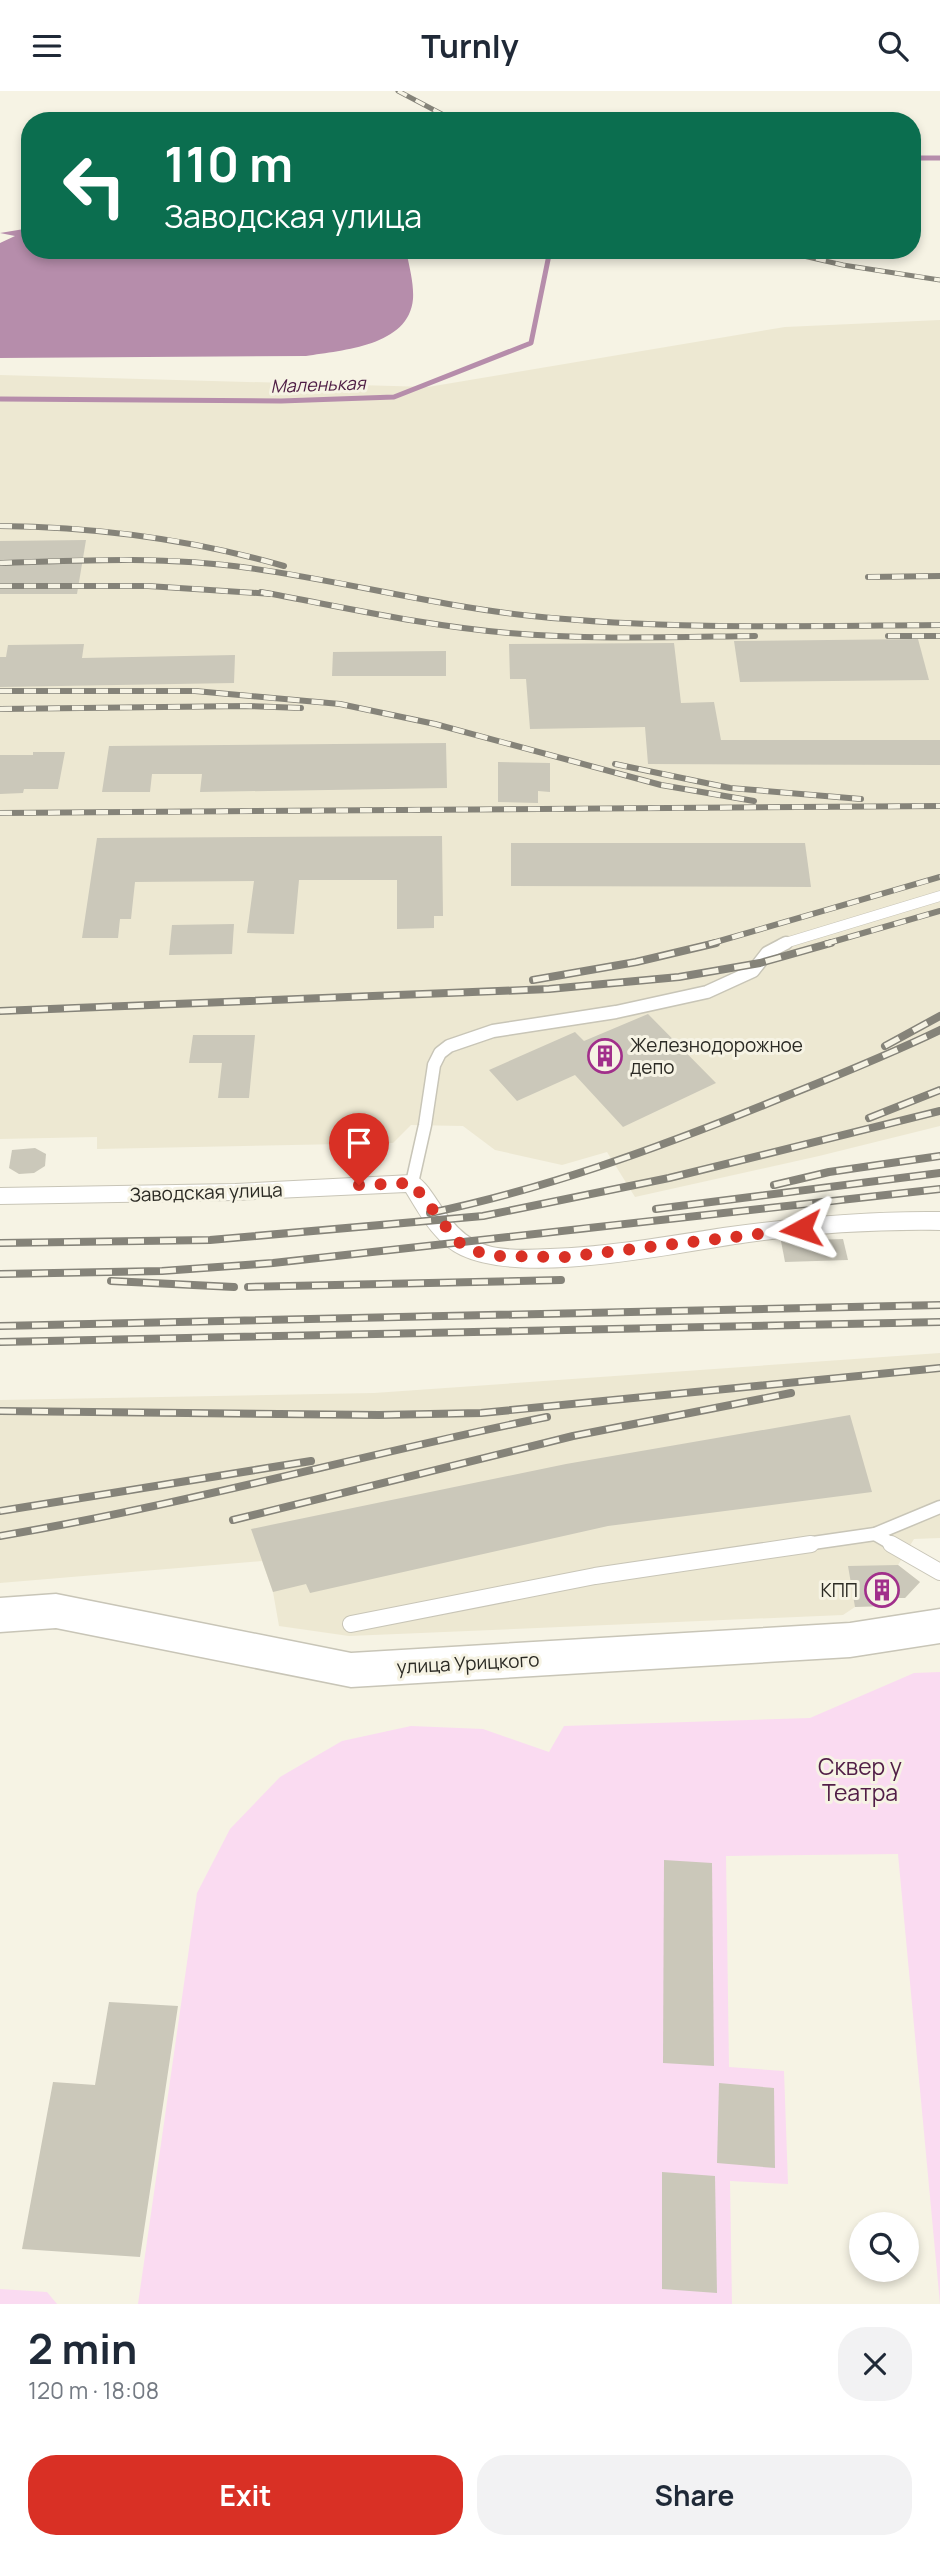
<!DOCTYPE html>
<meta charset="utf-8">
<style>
:root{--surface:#fff;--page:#f2f2f3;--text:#1f2937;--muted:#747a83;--accent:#d93025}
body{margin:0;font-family:Manrope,sans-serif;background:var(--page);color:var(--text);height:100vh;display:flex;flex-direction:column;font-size:26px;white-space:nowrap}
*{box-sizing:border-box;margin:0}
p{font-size:23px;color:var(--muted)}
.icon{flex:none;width:38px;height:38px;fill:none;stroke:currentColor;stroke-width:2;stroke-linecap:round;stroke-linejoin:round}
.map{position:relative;height:2213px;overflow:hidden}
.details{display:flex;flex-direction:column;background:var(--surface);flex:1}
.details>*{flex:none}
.guide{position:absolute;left:21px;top:21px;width:900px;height:147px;border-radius:28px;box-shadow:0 4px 10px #0003;background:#0b6e4f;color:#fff;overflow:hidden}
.fabs{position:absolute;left:849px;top:2121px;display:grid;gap:14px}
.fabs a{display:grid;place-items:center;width:70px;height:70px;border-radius:50%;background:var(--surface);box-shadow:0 4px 10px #0003;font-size:35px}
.pin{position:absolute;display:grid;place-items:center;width:60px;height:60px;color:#fff;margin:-72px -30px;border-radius:50% 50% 50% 0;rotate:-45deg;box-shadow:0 0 7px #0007}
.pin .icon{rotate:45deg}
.me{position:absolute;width:77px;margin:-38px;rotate:265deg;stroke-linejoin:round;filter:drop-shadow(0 0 5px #0008)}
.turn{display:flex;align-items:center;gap:24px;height:147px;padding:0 28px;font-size:32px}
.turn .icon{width:91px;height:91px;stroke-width:2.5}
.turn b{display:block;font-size:49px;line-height:60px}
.round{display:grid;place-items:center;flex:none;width:74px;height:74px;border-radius:28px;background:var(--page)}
.summary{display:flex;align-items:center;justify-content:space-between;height:119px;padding:0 28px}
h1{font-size:42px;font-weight:700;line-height:52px}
.cta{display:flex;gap:14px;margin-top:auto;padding:14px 28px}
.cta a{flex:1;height:80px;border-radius:28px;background:var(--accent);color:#fff;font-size:28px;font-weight:700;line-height:80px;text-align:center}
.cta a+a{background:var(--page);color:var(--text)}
header{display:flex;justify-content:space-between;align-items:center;height:91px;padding:0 28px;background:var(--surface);font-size:32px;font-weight:700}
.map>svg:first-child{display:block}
.built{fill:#ede8d2}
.green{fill:#fadbf1}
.water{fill:#b68dab}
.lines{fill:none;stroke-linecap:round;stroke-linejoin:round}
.stream{stroke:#b68dab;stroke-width:5}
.building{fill:#cbc8ba}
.lane-far2-casing{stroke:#c8c5b7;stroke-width:11}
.lane-far1-casing{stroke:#c8c5b7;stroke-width:15}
.lane-casing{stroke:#c8c5b7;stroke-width:18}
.street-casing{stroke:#c8c5b7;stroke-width:2}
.secondary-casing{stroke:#c8c5b7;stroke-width:3}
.lane-far2{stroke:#fff;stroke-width:10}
.lane-far1{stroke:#fff;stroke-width:12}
.lane{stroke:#fff;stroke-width:16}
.street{fill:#fff;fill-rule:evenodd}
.secondary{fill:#fff;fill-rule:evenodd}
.rail-far2-casing{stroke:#858379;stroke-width:5}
.rail-far1-casing{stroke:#858379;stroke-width:6}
.rail-casing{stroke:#858379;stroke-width:8}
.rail-far2{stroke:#f6f3e4;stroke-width:3.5;stroke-dasharray:10;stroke-linecap:butt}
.rail-far1{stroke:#f6f3e4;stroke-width:4.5;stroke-dasharray:12;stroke-linecap:butt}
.rail{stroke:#f6f3e4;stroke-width:5;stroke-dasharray:16;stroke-linecap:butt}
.route{stroke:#d93025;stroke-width:12;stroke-dasharray:0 21.6}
.labels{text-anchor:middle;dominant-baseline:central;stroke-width:6;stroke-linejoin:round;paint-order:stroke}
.far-water-label{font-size:18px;font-style:italic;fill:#4e1c44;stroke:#f6f3e4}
.poi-label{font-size:19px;fill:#2b2a24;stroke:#f6f3e4;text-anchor:start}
.street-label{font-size:19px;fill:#2b2a24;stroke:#f6f3e4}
.near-park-label{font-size:23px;fill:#511e46;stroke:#f6f3e4}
</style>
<header><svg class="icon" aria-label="menu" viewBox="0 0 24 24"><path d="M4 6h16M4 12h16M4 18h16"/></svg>Turnly<svg class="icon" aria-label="search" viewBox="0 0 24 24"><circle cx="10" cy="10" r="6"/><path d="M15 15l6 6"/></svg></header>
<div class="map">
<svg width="940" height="2213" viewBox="0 0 940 2213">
<rect width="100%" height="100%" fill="#f6f3e4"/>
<g class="built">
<polygon points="940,229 940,1035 819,1065 635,1106 607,1061 562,1074 495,1059 463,1035 411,1034 393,1052 97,1058 97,1046 0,1048 0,284 428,296 785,236"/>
<polygon points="940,1262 940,1447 914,1448 898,1474 920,1491 905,1507 883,1507 884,1515 855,1516 843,1524 349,1545 279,1535 273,1501 262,1470 0,1492 0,1309 374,1302"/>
</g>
<g class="green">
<polygon points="940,1581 940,2213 898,1763 726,1765 729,1976 784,1980 788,2093 730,2090 732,2213 138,2213 197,1802 230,1738 280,1686 342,1650 411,1635 483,1638 549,1661 564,1635 810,1627 914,1582"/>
<polygon points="0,2198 47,2201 57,2213 0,2213"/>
</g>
<path class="water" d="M30,137V159H406C409,175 414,192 413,208C409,255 343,259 306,265L0,267V152L15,145L0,142Z"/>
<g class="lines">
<g class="stream">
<polyline points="912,67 940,67"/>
<polyline points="0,308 281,310 394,306 531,252 550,159"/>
</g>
</g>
<g class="building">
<polygon points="86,449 77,503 0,503 0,450"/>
<polygon points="918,548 929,589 740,591 734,550"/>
<polygon points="674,552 681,612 714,611 721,649 940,649 940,674 648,673 645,636 530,638 526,588 510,588 509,553"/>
<polygon points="84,553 82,567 235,564 234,592 0,596 0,566 6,566 8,554"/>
<polygon points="446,560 446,585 332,585 333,561"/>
<polygon points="446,652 447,697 200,701 202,683 152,683 150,701 102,701 109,655"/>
<polygon points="33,661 65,661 58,698 24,698 23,702 0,703 0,664 33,664"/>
<polygon points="498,671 550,672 550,701 538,700 538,712 498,711"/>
<polygon points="442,745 443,825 434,825 434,837 397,838 397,789 299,789 294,843 247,842 254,790 135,791 131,828 120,828 118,847 82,847 97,747"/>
<polygon points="511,752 805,752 811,796 511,795"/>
<polygon points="234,833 232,863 169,864 172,834"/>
<polygon points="648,923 716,992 623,1036 575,984 517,1010 489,979 575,941 584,950"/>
<polygon points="193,944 255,944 249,1007 218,1007 222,972 189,972"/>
<polygon points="35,1057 46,1063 45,1075 34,1082 19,1083 9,1077 12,1059"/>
<polygon points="843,1148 848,1169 785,1171 781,1150"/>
<polygon points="850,1324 872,1401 608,1435 310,1502 306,1493 273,1501 251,1438 566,1373"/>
<polygon points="898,1474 920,1491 905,1507 883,1507 884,1515 855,1516 848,1475"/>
<polygon points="664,1769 712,1772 714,1975 663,1972"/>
<polygon points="109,1911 178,1915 140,2166 22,2158 53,1991 95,1994"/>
<polygon points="719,1992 774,1997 775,2077 717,2072"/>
<polygon points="662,2081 715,2085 717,2202 662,2198"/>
</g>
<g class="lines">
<g class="lane-far2-casing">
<polyline id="lane-far2" points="782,853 940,805"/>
</g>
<g class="lane-far1-casing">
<g id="lane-far1">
<polyline points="412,1092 425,1034 434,974 440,962 449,955 493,940 616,921 707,901 753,880 767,862 786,852"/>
<polyline points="875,1443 894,1454"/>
<polyline points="799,1454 875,1443 940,1416"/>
</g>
</g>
<g class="lane-casing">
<g id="lane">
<polyline points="891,1453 940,1481"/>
<polyline points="351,1533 595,1485 811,1453"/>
</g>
</g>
<g class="street-casing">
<path id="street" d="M412,1084C437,1091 443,1144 492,1156C510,1160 531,1159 550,1158C608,1156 666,1146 723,1137C795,1127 867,1120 940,1121V1139C876,1138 813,1142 749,1151C676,1161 526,1195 461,1164C435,1152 420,1124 406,1101L235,1109L0,1113V1097L235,1093Z"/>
</g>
<g class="secondary-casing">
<polygon id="secondary" points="56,1503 351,1562 850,1532 940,1518 940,1552 850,1566 351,1596 56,1537 0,1541 0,1507"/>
</g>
<use href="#lane-far2" class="lane-far2"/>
<use href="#lane-far1" class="lane-far1"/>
<use href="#lane" class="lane"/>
<use href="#street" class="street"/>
<use href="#secondary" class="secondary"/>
<g class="rail-far2-casing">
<g id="rail-far2">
<polyline points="398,0 455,30"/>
<polyline points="777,159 843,174 940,189"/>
</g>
</g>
<g class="rail-far1-casing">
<g id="rail-far1">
<path d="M0,435C98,436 190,448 284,475"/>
<path d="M0,472C83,469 166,465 249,477C344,490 436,515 532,525C667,539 804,535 940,534"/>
<polyline points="868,486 940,485"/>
<polyline points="0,495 148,495 272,503"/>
<path d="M261,501C343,516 425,535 509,542C591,549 673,546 755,545"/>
<polyline points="888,545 940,545"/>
<polyline points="0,600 195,600 340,613 435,633 661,694 754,710"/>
<polyline points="0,618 246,615 301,617"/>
<polyline points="615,673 730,697 861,708"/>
<polyline points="0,722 940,715"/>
<polyline points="709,853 940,786"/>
<polyline points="825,853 940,820"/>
</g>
</g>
<g class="rail-casing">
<g id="rail">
<polyline points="533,889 636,871 716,852"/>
<polyline points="0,920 549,898 679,886 760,872 831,852"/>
<polyline points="885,955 940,925"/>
<polyline points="869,1027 940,999"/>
<polyline points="774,1094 829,1081 940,1065"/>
<polyline points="656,1118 940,1082"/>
<path d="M430,1122C545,1098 655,1058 764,1014C823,990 882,967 940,939"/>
<polyline points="0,1152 210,1149 483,1125 669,1087 940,1020"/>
<polyline points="0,1183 162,1180 273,1172 940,1098"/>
<polyline points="111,1190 234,1196"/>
<polyline points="248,1196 561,1189"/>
<polyline points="0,1235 940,1214"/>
<polyline points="0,1251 940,1231"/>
<polyline points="0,1320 379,1324 481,1322 940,1277"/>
<polyline points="0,1420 311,1370"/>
<polyline points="233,1429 573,1345 791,1302"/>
<path d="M0,1445C184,1414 364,1363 547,1326"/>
</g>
</g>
<use href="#rail-far2" class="rail-far2"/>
<use href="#rail-far1" class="rail-far1"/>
<use href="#rail" class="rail"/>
</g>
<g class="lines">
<polyline class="route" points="359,1094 412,1092 457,1150 471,1159 496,1165 565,1166 801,1138"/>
</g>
<defs>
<g id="building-ring" transform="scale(1.75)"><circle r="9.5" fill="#f6f3e4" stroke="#a12f8b" stroke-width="1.5"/><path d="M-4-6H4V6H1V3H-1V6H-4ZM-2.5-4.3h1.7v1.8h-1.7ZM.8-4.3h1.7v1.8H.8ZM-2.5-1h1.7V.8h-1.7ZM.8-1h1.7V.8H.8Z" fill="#a12f8b"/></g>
</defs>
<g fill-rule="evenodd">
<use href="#building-ring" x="605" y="965"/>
<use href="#building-ring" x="882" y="1499"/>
</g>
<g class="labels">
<g class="far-water-label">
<text transform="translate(318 293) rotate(-2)">Маленькая</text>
</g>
<g class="poi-label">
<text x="630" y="954">Железнодорожное<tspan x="630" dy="22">депо</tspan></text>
<text x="858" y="1499" text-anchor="end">КПП</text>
</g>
<g class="street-label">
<text transform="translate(206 1101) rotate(-2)">Заводская улица</text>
<text transform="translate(468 1572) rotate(-3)">улица Урицкого</text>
</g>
<g class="near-park-label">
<text x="860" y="1675">Сквер у<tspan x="860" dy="26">Театра</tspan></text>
</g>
</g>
</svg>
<div class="fabs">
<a><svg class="icon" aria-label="search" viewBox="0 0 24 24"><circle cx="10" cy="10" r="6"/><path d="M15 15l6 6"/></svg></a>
</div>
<div class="pin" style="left:359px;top:1094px;background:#d93025"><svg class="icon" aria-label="arrive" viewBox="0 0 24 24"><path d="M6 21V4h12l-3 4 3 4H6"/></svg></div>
<svg class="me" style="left:801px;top:1138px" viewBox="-20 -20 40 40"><path d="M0-17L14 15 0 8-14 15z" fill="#d93025" stroke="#fff" stroke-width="4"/></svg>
<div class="guide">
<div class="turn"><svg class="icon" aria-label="left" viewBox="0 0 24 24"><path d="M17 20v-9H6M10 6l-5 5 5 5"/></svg><div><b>110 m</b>Заводская улица</div></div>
</div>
</div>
<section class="details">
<div class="summary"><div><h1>2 min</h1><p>120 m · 18:08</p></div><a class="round"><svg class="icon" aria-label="close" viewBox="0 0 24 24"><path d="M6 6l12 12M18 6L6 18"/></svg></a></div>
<div class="cta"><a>Exit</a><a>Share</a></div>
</section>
